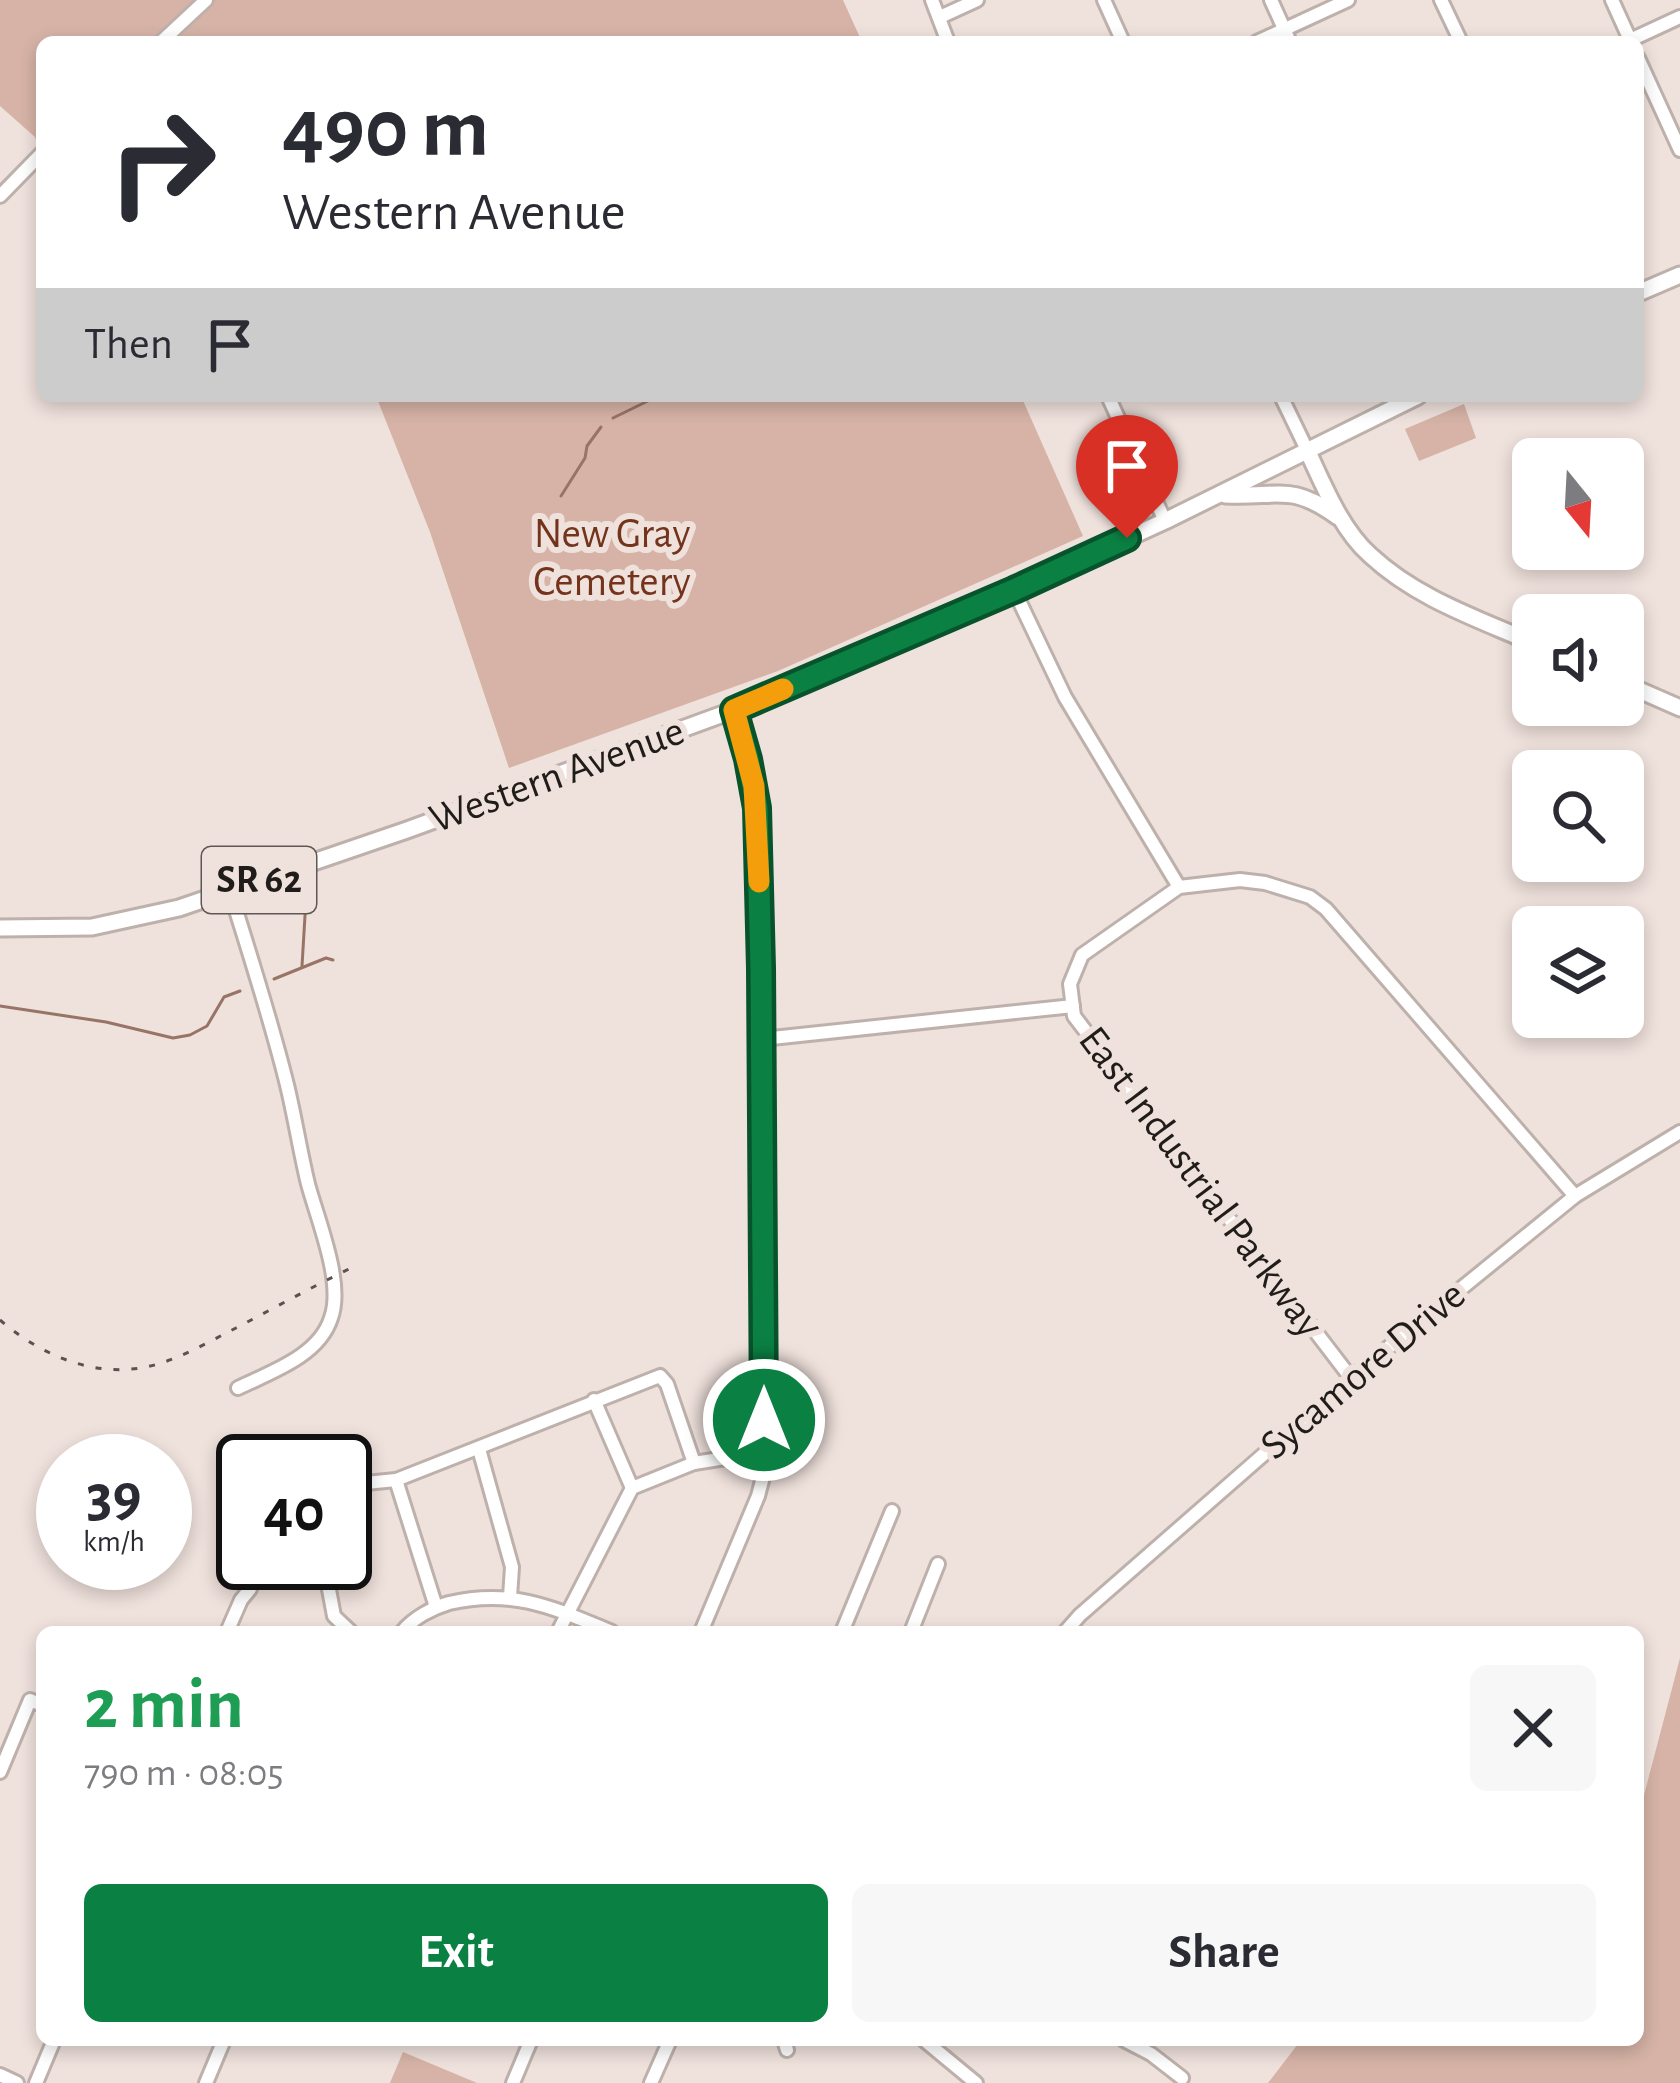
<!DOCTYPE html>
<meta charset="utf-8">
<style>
:root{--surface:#fff;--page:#f7f7f7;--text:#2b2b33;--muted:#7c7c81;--accent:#0b8043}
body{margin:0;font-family:"Alegreya Sans",sans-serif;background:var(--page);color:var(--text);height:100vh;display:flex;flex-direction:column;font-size:45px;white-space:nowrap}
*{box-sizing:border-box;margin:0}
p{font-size:39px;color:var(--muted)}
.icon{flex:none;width:66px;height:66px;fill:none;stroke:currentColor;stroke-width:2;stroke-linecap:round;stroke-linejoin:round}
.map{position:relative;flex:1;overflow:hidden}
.sheet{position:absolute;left:36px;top:1626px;width:1608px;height:420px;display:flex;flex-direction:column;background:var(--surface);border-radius:18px;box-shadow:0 6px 18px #0003}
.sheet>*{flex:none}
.guide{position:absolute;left:36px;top:36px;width:1608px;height:366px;border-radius:18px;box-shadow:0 6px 18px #0003;background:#fff;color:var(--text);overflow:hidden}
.needle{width:78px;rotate:162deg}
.controls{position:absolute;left:1512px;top:438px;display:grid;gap:24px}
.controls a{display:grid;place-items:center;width:132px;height:132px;border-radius:18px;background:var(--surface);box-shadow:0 6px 18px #0003;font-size:60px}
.speed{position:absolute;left:36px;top:1434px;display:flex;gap:24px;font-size:60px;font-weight:700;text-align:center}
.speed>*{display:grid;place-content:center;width:156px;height:156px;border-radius:50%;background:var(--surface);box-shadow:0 6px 18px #0003;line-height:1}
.speed small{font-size:30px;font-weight:400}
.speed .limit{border:6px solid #111;border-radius:18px;background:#fff;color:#111}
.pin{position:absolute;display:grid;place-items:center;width:102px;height:102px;color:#fff;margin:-123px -51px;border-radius:50% 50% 50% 0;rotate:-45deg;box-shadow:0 0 12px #0007}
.pin .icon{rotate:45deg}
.me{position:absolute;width:132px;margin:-66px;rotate:0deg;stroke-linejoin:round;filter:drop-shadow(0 0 9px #0008)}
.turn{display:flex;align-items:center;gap:42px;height:252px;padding:0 48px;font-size:54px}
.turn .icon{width:156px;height:156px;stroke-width:2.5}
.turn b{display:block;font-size:84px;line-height:102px}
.then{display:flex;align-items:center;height:114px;padding:0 48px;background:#0003;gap:24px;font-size:45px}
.round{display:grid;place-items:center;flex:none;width:126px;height:126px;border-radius:18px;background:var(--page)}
.headline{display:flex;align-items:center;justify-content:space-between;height:204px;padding:0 48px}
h1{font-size:72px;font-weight:700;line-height:90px;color:#1e9e55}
.primary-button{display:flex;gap:24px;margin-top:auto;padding:24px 48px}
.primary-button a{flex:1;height:138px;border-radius:18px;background:var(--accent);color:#fff;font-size:48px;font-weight:700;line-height:138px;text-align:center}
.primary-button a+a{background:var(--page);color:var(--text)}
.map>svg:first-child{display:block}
.green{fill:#d6b3a6}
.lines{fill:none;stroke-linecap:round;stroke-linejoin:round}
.stream{stroke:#987466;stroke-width:3}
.minor-casing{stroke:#beb1ac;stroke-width:18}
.major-casing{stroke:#beb1ac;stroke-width:21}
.minor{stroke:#fff;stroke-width:12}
.major{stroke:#fff;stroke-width:15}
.rail{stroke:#59524f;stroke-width:3;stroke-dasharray:6 12;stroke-linecap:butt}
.route-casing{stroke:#07532c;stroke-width:30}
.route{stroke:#0b8043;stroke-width:21}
.slow{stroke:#f59e0b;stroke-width:21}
.labels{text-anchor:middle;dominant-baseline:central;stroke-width:12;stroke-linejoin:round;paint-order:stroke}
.shield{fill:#efe1dc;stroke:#5e5754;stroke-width:3}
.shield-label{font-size:39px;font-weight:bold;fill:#201c1a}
.park-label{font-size:42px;fill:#73341b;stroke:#efe1dc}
.street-label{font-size:42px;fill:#201c1a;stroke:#efe1dc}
</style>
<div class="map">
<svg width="1680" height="2083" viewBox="0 0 1680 2083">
<rect width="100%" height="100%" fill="#efe1dc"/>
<g class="green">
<polygon points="0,0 843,0 862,42 42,42 42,158 35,137 0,106"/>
<polygon points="376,396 1021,396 1083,536 778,671 509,768 430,532"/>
<polygon points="1464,404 1476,438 1419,461 1405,429"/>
<polygon points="1680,1658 1680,2083 1268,2083 1301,2040 1638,2040 1638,1818"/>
<polygon points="403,2052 477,2083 390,2083"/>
</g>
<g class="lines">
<g class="stream">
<polyline points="613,418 658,396"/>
<polyline points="561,496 585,458 587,446 601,427"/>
<polyline points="302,966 306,899"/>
<polyline points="274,979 326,958 333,960"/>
<polyline points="0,1006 106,1022 173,1038 190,1035 207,1026 224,997 240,991"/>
</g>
<g class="minor-casing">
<g id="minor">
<polyline points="932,0 948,42"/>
<polyline points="1104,0 1123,42"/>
<polyline points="1271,0 1290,42"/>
<polyline points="1441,0 1461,42"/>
<polyline points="1612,0 1631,42"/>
<polyline points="940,17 977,0"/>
<polyline points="161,42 206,0"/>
<polyline points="1257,42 1348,0"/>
<polyline points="1626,42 1680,17"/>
<polyline points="1638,58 1680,150"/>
<polyline points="0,196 42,153"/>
<polyline points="1108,396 1165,521"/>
<polyline points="1281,396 1308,452"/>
<polyline points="1014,590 1065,697 1179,887"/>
<path d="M230,891C250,955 271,1020 287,1085C295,1118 300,1151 308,1184C318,1221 344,1283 331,1318C319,1356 271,1372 238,1388"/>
<polyline points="762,1039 1073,1006"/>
<polyline points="1351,1378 1074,1016 1070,984 1082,955 1179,887 1240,880 1265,883 1310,897 1326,909 1575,1196"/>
<polyline points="594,1400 632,1488"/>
<polyline points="479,1449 512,1567 510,1597"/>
<polyline points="396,1480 436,1607"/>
<polyline points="345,1485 396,1480 660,1376 667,1384 694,1463"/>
<polyline points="324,1563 334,1616 351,1632"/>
<polyline points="227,1632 241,1600 250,1589"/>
<path d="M402,1632C413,1618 432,1608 449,1603C513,1588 554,1608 612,1632"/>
<polyline points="558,1632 632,1488 694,1463 764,1452"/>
<polyline points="701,1632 758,1496 763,1477 764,1452 757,808 748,759 734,710"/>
<polyline points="842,1632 892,1511"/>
<polyline points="911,1632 938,1564"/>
<polyline points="1065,1632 1080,1615 1351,1378 1575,1196 1680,1132"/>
<polyline points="0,1772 30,1700 42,1705"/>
<polyline points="784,2040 787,2050"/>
<polyline points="924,2040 976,2083"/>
<polyline points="1124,2040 1151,2054 1182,2078"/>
<polyline points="0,2075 17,2083"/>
<polyline points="36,2083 54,2040"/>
<polyline points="206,2083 224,2040"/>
<polyline points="513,2083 531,2040"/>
<polyline points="651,2083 670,2040"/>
</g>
</g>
<g class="major-casing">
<g id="major">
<polyline points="1638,293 1680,275"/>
<path d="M1308,452C1324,486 1341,529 1370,555C1416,598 1476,618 1533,643"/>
<path d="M1225,495C1278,498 1290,482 1338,517"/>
<polyline points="1623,683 1680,708"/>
<polyline points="0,928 92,927 179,908 407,830 734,710 1014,590 1165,521 1418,396"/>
</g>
</g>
<use href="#minor" class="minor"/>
<use href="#major" class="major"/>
<path class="rail" d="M0,1320C44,1358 103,1382 161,1363C187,1355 212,1340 236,1328C274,1308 312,1287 351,1268"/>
</g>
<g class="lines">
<g class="route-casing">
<polyline id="route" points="764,1420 761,968 757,808 748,759 734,710 1014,590 1127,538"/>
</g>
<use href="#route" class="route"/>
<polyline class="slow" points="759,882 754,786 734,710 783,689"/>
</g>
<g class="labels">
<rect class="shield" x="202" y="847" width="114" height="66" rx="9"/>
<g class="shield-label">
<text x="259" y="880">SR 62</text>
</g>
<g class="park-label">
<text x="612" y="534">New Gray<tspan x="612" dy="48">Cemetery</tspan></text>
</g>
<g class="street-label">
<text transform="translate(557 775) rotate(-20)">Western Avenue</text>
<text transform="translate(1201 1182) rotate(53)">East Industrial Parkway</text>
<text transform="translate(1363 1370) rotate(-40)">Sycamore Drive</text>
</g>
</g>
</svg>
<div class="controls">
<a><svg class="needle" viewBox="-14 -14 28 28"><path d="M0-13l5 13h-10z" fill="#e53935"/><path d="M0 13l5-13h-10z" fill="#7c7c81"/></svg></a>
<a><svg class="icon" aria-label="sound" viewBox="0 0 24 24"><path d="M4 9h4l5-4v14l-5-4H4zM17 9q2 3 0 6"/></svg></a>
<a><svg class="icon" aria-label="search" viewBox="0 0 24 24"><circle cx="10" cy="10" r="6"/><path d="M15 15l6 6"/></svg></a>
<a><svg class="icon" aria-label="layers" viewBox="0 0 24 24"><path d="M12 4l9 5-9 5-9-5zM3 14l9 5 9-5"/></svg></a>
</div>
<div class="speed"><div>39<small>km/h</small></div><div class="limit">40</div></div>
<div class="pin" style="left:1127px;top:538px;background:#d93025"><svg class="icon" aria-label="arrive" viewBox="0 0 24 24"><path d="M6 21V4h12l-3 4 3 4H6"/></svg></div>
<svg class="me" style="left:764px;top:1420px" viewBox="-20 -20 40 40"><circle r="17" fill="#0b8043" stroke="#fff" stroke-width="3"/><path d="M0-11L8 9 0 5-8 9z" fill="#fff"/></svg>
<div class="guide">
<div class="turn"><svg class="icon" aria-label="right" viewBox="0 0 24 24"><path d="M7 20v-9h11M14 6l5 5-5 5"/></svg><div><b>490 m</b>Western Avenue</div></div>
<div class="then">Then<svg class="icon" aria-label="arrive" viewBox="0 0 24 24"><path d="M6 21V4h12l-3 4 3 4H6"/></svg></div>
</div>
<section class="sheet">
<div class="headline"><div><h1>2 min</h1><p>790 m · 08:05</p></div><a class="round"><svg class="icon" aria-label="close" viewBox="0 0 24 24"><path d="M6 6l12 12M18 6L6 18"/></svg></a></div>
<div class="primary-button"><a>Exit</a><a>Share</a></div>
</section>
</div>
